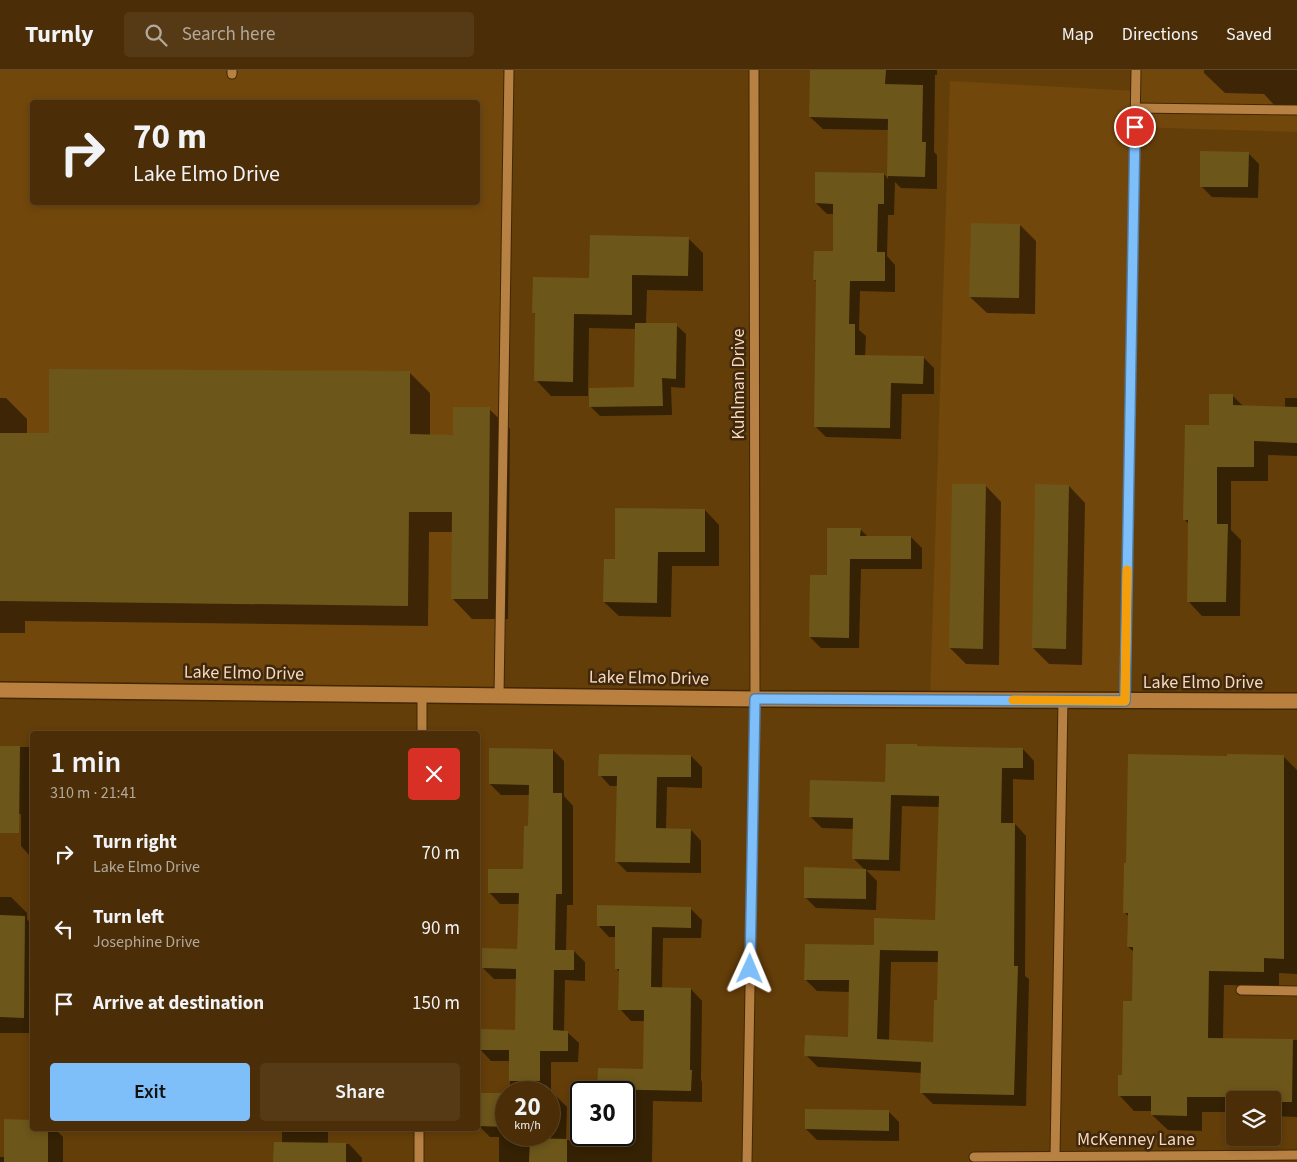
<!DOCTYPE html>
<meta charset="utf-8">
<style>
:root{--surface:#4b2e07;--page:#553a15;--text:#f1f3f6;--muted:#b2a89b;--line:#624a28;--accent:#7ebef9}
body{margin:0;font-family:"Source Sans 3",sans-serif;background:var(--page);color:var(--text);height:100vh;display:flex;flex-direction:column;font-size:19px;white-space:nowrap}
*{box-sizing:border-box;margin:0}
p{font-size:16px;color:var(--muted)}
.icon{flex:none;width:28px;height:28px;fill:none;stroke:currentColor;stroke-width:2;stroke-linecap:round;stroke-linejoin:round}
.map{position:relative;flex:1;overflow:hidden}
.sheet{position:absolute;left:30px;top:661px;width:450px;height:400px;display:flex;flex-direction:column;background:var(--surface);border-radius:5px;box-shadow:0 2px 8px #0003,0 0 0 1px var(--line)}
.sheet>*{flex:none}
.guide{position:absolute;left:30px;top:30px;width:450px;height:105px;border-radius:5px;box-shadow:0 2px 8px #0003,0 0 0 1px var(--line);background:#4b2e07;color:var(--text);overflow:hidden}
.tools{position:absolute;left:1226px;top:1021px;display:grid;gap:10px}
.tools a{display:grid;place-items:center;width:55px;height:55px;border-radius:5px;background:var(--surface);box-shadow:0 2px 8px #0003,0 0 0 1px var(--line);font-size:25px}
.speed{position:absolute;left:495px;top:1011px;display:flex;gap:10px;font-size:25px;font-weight:700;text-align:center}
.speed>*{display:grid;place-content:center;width:65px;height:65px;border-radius:50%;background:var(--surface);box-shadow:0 2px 8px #0003,0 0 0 1px var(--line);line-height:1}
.speed small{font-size:12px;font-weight:400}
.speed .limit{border:2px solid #111;border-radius:8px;background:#fff;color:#111}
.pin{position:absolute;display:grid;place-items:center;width:42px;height:42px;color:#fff;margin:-21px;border:2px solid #fff;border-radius:50%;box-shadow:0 1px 5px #0007}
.me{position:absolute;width:55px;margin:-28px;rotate:1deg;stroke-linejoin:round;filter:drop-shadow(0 0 4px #0008)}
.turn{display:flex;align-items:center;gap:18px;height:105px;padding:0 20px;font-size:22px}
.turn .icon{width:65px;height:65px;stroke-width:2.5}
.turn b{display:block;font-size:35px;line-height:42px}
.round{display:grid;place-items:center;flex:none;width:52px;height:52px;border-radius:5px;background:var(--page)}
.summary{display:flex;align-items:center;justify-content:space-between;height:85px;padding:0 20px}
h1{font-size:30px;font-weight:600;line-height:38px}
.action{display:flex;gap:10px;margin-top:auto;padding:10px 20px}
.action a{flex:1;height:58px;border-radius:5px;background:var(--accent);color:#111;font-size:20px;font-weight:600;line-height:58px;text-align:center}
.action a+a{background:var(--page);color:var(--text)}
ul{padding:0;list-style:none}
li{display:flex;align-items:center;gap:15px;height:75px;padding:0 20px}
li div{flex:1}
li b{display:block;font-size:19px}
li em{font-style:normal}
header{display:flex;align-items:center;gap:30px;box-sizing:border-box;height:70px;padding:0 25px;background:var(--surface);border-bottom:1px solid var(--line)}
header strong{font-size:24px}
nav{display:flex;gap:28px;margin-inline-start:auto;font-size:18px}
.search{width:350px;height:45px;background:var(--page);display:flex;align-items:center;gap:12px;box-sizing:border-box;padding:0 18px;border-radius:5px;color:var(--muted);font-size:19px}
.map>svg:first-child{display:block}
.built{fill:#72470c;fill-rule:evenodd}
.shadow{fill:#0007;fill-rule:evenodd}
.building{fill:#6d561a;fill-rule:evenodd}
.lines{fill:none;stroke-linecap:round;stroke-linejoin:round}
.minor-casing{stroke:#422704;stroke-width:11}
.major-casing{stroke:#422704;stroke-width:18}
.minor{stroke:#b78144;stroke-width:9}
.major{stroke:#b9803f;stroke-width:15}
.route-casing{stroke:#527ca2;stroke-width:12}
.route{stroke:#7ebef9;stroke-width:9}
.slow{stroke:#f59e0b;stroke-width:9}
.labels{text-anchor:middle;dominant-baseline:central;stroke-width:5;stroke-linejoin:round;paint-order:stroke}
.street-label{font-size:18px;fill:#f6d9bb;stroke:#3f280e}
</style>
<header>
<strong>Turnly</strong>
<div class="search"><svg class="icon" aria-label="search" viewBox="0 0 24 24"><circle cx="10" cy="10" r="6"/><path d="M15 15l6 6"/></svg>Search here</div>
<nav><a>Map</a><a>Directions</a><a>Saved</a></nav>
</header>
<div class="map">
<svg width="1297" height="1092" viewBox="0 0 1297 1092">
<rect width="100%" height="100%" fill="#643e09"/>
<g class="built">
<path d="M0,0H507L499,625L0,620ZM32,32H478V132H32Z"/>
<polygon points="1136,0 1297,0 1297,62 1135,57 1125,631 930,630 950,11 1135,21"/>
</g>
<g class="shadow">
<polygon points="811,0 937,0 937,5 935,5 934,82 937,85 937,119 901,118 895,112 894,145 888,145 887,186 895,195 895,222 860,221 859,260 866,266 865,286 923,287 934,298 934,324 902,324 901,369 826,367 815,356 817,212 814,209 834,183 834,144 827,144 816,133 884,104 888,109 889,60 823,59 810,47"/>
<polygon points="1204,0 1297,0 1297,37 1276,37 1264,24 1225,23 1204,3"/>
<polygon points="1248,83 1259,94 1258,128 1212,127 1201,116"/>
<polygon points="1020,155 1036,171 1035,244 987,243 970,227"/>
<polygon points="688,168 703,183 703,221 647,220 646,254 676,255 686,264 685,318 671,317 672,345 600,346 591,337 635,318 636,259 589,258 588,326 551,326 536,310 537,246 533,242 590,210"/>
<polygon points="410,303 430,323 430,366 454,366 489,339 510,359 508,549 472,549 452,528 453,462 429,462 428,556 25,551 25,563 0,563 0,328 6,328 27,349 27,364 50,364"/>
<polygon points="1232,325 1244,337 1285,338 1285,328 1297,328 1297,386 1268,385 1268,411 1231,411 1231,460 1241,470 1240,546 1202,546 1188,531 1189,454 1185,450 1210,356"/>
<polygon points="985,415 1001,432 999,595 966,594 950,578"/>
<polygon points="1069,416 1085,433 1082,595 1049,594 1033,578"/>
<polygon points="705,440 719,455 719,496 672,496 671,547 619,546 604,532 616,490"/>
<polygon points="860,459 868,467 911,467 922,478 922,499 861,499 859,578 821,578 810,567 829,506"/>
<polygon points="0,677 32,677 32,788 21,776 21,744 0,744"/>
<path d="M918,677L1023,679L1034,691V710L1013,709V754H1015L1026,766L1025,906L1029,909L1026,1036L933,1034L922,1023V1003L818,997L806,985L849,968L850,922L817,921L805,909L936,851L940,737L902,736L900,801L866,800L877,811L876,840L816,838L805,827L865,800L853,788L854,759L822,758L810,746L886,714ZM891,892H939L938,931L934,973L889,970Z"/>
<polygon points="553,680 564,691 564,726 573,736 573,835 567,835 566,881 574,881 585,892 585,911 565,910 564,962 567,962 579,973 578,992 551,992 551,1025 555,1025 567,1037 566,1070 602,1071 602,1065 624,1065 624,1022 602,1022 598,1019 644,1000 645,951 631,951 620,939 620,903 616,898 616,867 609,867 598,855 690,838 702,850 701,868 663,868 662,919 691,919 702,931 701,1010 702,1012 702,1032 653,1031 652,1092 499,1092 499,1067 490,1067 479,1056 480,1024 506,1025 506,1065 549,1065 549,1022 510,1022 510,991 491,991 480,979 516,961 517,909 494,909 483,898 518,880 520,834 500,834 489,822 524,801 529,757 530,725 501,725 490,714"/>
<polygon points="691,686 702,697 702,718 667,717 666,760 691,760 701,771 701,803 627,802 616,791 618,716 610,716 600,705"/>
<polygon points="1283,686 1297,700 1297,904 1279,903 1279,916 1224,915 1223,969 1297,970 1297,1047 1272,1046 1272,1030 1235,1030 1235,1042 1202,1042 1202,1061 1168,1060 1152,1045 1152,1041 1134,1041 1119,1025 1123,1007 1133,932 1134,882 1128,877 1129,847 1124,842"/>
<polygon points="0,827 11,827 27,843 27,849 32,855 32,963 0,963"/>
<polygon points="888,1041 899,1052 899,1071 817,1070 806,1059"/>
<polygon points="5,1051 32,1051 32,1059 55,1059 63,1067 63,1092 0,1092 0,1087 5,1087"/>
<polygon points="282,1059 328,1059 328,1074 349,1074 362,1088 362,1092 274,1092 282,1073"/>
</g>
<g class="building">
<polygon points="810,0 886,0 885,14 923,15 922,72 926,72 925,107 887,106 888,49 809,47"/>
<polygon points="1200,81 1249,82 1248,117 1200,117"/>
<polygon points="815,102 884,103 884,134 878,134 877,182 885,182 885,211 850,211 849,254 855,254 855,285 924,286 923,314 891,313 890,358 814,357 816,210 813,210 814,181 833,181 833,134 815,133"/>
<polygon points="971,153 1020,154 1019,228 969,227"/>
<polygon points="590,165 689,167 688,206 632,205 632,245 574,244 573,312 534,311 535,243 532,243 533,207 589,208"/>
<polygon points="635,253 677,253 676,309 662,308 663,336 589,337 589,318 634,317"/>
<polygon points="49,299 410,301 410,364 453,365 453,337 490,337 488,529 451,529 452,442 409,442 408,536 0,531 0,363 49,363"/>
<polygon points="1209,324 1233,324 1233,335 1297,337 1297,373 1254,371 1254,397 1217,397 1217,454 1228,454 1226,532 1187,532 1188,450 1183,450 1185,355 1209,355"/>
<polygon points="952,414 986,414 983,579 949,578"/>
<polygon points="1035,414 1069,415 1066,579 1032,578"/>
<polygon points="615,438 705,439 705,482 658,482 657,533 603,532 604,489 615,489"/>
<polygon points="827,458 861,458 860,466 911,466 911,489 850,489 849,568 809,567 810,505 827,505"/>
<path d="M886,674H917V676L1023,678V698H1002L1001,753H1015L1014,896H1018L1014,1025L920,1023L921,992L804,986L805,965L848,967L849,910H804L805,874L874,875V848L935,850L939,726L891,725L889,790L852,789L853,748L809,747L810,710L885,712ZM880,880L938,881L937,930H934L933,972L877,969Z"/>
<polygon points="0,676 20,676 19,763 0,763"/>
<polygon points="489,678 553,679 553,723 562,723 562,824 556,824 555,880 574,880 574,900 554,900 553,960 568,961 568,981 540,981 540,1011 509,1011 509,980 478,980 479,959 515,960 516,899 482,898 482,878 517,879 519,823 488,823 488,799 523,799 524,756 528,756 529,715 489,714"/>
<polygon points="599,684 691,685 691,707 657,707 656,758 691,759 690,793 615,792 617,706 598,706"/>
<polygon points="1128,684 1227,686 1227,684 1284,685 1284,889 1264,888 1264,902 1209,901 1208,968 1293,969 1292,1032 1272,1032 1272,1030 1231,1031 1231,1027 1187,1027 1187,1046 1151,1045 1151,1026 1118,1026 1118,1005 1122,1005 1123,931 1132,931 1133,877 1127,877 1128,843 1123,843 1124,793 1126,793"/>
<polygon points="804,797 866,799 866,829 804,828"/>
<polygon points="597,835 691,837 691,858 652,857 651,917 691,918 690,1000 692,1000 691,1021 597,1019 598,998 643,999 644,940 618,940 619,899 615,899 615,856 597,856"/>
<polygon points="0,845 25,846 24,948 0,947"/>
<polygon points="478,1023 506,1023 506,1057 478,1056"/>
<polygon points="805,1039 889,1040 889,1061 805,1059"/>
<polygon points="4,1049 32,1050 32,1059 48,1059 48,1092 4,1092"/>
<polygon points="530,1068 567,1069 567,1092 529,1092"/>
<polygon points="274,1072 346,1073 346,1092 273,1092"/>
</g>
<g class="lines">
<g class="minor-casing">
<g id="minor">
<polyline points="232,4 232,0"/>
<polyline points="1135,38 1297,40"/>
<polyline points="499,625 509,0"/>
<polyline points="1125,631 1136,0"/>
<polyline points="422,664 422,624"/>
<polyline points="1241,920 1297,921"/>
<polyline points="1055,1086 1063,630"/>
<polyline points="974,1087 1297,1085"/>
<polyline points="419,1092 419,1059"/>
<polyline points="747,1092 755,629 754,0"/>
</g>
</g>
<g class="major-casing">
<polyline id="major" points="0,620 755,629 1297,631"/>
</g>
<use href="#minor" class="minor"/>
<use href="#major" class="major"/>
</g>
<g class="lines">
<g class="route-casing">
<polyline id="route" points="750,899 755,629 1125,631 1135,57"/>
</g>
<use href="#route" class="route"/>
<polyline class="slow" points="1013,630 1125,631 1127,500"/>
</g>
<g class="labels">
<g class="street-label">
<text transform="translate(738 314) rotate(-90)">Kuhlman Drive</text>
<text transform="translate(244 603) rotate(1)">Lake Elmo Drive</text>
<text transform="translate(649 608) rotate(1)">Lake Elmo Drive</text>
<text x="1203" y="612">Lake Elmo Drive</text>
<text x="1136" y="1069">McKenney Lane</text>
</g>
</g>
</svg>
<div class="tools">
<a><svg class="icon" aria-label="layers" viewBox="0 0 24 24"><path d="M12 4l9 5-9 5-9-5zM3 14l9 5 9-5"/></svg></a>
</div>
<div class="speed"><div>20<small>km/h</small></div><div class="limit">30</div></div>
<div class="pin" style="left:1135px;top:57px;background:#d93025"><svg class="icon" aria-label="arrive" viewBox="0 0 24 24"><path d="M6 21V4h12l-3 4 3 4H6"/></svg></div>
<svg class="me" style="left:750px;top:899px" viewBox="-20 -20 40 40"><path d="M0-17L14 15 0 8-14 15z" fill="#7ebef9" stroke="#fff" stroke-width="4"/></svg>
<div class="guide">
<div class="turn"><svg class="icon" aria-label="right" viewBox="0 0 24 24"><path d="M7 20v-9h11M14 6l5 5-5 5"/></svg><div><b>70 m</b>Lake Elmo Drive</div></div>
</div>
<section class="sheet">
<div class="summary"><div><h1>1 min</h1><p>310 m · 21:41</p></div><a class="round" style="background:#d93025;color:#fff"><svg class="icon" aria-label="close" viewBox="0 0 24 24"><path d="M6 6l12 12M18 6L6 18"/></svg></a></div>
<ul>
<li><svg class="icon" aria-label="right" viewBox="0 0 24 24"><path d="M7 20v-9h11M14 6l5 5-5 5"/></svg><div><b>Turn right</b><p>Lake Elmo Drive</p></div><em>70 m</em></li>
<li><svg class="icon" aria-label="left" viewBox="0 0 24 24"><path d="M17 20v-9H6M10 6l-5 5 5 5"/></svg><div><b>Turn left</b><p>Josephine Drive</p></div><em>90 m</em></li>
<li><svg class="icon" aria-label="arrive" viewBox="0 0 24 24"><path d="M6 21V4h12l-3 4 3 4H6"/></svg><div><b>Arrive at destination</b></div><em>150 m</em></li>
</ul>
<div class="action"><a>Exit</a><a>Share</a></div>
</section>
</div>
